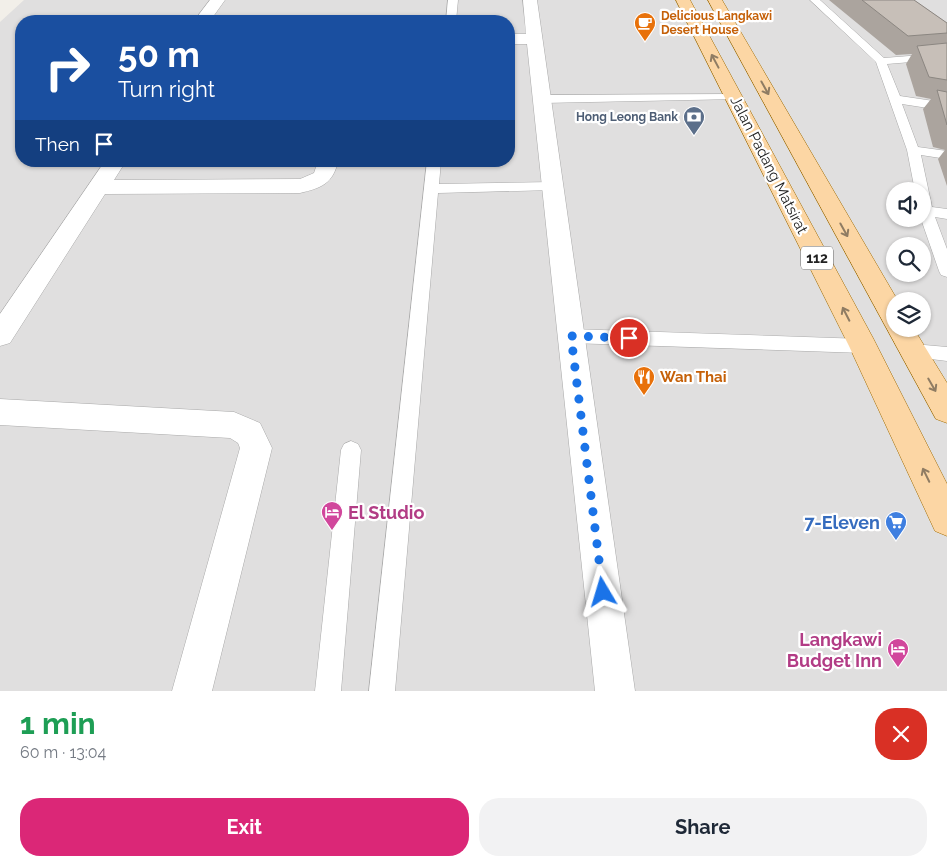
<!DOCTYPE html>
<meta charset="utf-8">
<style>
:root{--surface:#fff;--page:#f2f2f3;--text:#1f2937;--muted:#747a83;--accent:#db2777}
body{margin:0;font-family:Raleway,sans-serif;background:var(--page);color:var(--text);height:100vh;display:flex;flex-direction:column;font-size:19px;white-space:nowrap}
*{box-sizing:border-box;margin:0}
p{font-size:16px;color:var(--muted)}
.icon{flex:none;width:28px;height:28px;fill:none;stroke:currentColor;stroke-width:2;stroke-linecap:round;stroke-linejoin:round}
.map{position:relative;height:691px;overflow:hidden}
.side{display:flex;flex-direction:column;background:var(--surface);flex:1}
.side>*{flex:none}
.guide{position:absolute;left:15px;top:15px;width:500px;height:152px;border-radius:20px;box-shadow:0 1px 4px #0004;background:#1a4fa0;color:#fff;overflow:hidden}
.buttons{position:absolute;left:886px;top:182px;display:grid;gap:10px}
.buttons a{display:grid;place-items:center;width:45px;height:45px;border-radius:50%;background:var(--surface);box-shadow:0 1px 4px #0004;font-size:25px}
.pin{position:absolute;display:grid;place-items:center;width:42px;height:42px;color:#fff;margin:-21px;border:2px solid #fff;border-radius:50%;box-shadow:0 1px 5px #0007}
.me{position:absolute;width:55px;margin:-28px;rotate:353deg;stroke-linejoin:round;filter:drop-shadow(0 0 4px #0008)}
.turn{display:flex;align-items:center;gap:18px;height:105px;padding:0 20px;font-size:22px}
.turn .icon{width:65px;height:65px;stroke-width:2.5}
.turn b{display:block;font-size:35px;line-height:42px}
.then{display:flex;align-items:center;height:48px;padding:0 20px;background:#0003;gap:10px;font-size:19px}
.round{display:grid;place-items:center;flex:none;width:52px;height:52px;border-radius:20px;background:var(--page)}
.head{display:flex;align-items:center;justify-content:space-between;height:85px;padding:0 20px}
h1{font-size:30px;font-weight:700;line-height:38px;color:#1e9e55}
.cta{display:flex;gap:10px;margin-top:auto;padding:10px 20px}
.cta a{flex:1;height:58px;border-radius:20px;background:var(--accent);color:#fff;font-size:20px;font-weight:700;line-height:58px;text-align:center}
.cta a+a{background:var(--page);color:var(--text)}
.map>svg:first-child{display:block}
.residential{fill:#e0dfdf;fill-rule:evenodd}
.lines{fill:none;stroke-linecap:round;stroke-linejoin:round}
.lane-casing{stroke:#a9a9a9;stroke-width:1}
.street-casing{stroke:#a9a9a9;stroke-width:1}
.primary-casing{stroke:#a06b00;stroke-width:1}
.lane{fill:#fff;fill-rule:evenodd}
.street{fill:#fff;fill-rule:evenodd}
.primary{fill:#fcd6a4;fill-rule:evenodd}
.wall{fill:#aba49e}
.building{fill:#c7bfb8;stroke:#8b8681}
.oneway{stroke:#8f7c63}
.route{stroke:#1a73e8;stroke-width:9;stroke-dasharray:0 16.2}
.labels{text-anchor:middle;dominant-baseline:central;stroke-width:4.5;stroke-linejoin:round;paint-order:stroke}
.far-food-label{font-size:12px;font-weight:bold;fill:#c56008;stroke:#fff;text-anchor:start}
.far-service-label{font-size:12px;font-weight:bold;fill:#4e5e75;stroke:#fff;text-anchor:end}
.shield{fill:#fff;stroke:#646464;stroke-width:1}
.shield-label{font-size:14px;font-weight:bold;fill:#222}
.street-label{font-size:15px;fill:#222;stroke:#fff}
.food-label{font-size:15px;font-weight:bold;fill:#c56008;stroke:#fff;text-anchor:start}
.near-hotel-label{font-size:18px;font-weight:bold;fill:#b23c85;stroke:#fff;text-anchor:start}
.near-shop-label{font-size:18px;font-weight:bold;fill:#366cbe;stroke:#fff;text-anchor:end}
</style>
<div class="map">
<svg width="947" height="691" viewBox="0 0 947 691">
<rect width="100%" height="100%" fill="#f2efe9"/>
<path class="residential" d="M24,0H947V691H0V22ZM21,21H509V161H21ZM895,191H922V219H895ZM895,246H922V274H895ZM895,301H922V329H895Z"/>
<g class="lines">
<g class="lane-casing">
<g id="lane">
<polygon points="448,0 458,0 456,21 446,21"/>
<polygon points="810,0 820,0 884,58 947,53 947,59 887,64 900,96 947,103 947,111 902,104 918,147 947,151 947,159 921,155 932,207 947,209 947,219 935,217 947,249 947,277 941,275 939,271 921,219 922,191 915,191 907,150 876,62"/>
<polygon points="734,94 738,95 740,97 738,99 542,103 536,99 542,95"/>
<polygon points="427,161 441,161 439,184 553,182 558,183 560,186 558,189 553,190 438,193 395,691 369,691"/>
<polygon points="571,329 863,339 869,341 872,346 869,351 863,353 571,343 565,341 562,336 565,331"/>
<polygon points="913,344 947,347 947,361 907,356 904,351 907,346"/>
<polygon points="351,441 358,444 361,450 341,691 315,691 341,450 344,444"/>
</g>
</g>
<g class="street-casing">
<g id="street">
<polygon points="210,0 225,0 210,21 194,21"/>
<polygon points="523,0 537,0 635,691 595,691 527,44 509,44 509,34 526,34"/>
<path d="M105,161H126L114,180L300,179L314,173L318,161H338C333,184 321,188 300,193L105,194L10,343L0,346V314Z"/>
<polygon points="0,399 234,412 260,423 272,448 212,691 172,691 240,448 238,443 230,438 0,425"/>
</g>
</g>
<g class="primary-casing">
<g id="primary">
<polygon points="676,0 690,0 873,338 947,484 947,536 935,531 849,346"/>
<polygon points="708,0 722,0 898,301 895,301 895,329 914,329 947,383 947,423 936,419"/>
</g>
</g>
<use href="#lane" class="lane"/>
<use href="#street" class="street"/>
<use href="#primary" class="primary"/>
</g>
<polygon class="wall" points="829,0 914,0 947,23 947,186 938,159 945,150 933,147 923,109 931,99 916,96 906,64 912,54 896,55"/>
<g class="building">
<polygon points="862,0 914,0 947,23 947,33 908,36"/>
<polygon points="947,43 947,80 929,77 917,46"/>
<polygon points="937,90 947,92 947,125"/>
</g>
<defs><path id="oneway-shaft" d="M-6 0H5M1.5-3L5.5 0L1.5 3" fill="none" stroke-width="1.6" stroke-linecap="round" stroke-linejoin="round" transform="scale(1.25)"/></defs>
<g class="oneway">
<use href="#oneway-shaft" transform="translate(715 61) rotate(-118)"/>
<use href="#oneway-shaft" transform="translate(765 88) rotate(61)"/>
<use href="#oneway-shaft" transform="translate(844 230) rotate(61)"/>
<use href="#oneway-shaft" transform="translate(846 314) rotate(-117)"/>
<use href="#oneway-shaft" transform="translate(932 385) rotate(60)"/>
<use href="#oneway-shaft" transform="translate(926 475) rotate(-116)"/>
</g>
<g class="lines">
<polyline class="route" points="603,592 571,336 629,338"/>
</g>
<defs>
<g id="cafe-pin" transform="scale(1.125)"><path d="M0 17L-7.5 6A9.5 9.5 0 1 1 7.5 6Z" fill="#e8710a" stroke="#fff"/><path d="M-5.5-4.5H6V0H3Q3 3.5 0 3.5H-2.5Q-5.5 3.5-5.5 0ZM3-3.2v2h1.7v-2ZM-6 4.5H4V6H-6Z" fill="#fff"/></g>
<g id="bank-pin" transform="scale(1.125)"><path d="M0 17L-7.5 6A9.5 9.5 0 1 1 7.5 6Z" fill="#5c6f8a" stroke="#fff"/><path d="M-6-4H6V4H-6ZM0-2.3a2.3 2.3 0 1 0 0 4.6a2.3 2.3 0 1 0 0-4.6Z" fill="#fff"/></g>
<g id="restaurant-pin" transform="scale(1.125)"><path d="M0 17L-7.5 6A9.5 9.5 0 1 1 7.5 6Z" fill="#e8710a" stroke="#fff"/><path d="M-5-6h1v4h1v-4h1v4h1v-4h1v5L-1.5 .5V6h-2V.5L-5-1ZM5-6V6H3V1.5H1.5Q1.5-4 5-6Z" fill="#fff"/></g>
<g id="hotel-pin" transform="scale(1.125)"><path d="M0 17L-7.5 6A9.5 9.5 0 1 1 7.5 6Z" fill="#d1479c" stroke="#fff"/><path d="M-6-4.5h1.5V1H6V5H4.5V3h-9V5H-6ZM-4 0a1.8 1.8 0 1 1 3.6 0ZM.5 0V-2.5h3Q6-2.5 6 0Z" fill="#fff"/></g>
<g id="supermarket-pin" transform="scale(1.125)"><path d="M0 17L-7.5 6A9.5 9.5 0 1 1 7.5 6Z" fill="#3f7fe0" stroke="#fff"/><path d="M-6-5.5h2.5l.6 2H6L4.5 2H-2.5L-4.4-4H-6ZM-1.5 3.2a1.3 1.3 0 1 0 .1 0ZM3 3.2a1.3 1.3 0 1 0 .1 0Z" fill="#fff"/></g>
</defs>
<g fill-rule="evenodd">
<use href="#cafe-pin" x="645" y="23"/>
<use href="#bank-pin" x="694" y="117"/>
<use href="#restaurant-pin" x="644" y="377"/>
<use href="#hotel-pin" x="332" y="512"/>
<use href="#supermarket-pin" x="896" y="522"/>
<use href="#hotel-pin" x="898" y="649"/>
</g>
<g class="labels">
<g class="far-food-label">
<text x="661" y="16">Delicious Langkawi<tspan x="661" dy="14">Desert House</tspan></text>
</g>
<g class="far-service-label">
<text x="678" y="117">Hong Leong Bank</text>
</g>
<rect class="shield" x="801" y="246.5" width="32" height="23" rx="4"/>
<g class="shield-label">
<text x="817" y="258">112</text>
</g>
<g class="street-label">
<text transform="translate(769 165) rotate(63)">Jalan Padang Matsirat</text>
</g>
<g class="food-label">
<text x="660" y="377">Wan Thai</text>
</g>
<g class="near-hotel-label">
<text x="348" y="512">El Studio</text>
<text x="882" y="639" text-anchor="end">Langkawi<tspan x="882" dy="21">Budget Inn</tspan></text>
</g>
<g class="near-shop-label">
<text x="880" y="522">7-Eleven</text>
</g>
</g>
</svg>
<div class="buttons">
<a><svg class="icon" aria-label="sound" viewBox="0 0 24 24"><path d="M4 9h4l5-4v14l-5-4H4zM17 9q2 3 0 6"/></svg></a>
<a><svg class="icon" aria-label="search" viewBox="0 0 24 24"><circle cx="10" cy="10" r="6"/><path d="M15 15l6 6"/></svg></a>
<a><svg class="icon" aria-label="layers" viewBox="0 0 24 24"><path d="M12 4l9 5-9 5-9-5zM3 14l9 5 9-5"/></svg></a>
</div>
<div class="pin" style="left:629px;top:338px;background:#d93025"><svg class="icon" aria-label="arrive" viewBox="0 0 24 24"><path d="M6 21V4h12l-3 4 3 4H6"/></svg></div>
<svg class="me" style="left:603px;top:592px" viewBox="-20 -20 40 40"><path d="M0-17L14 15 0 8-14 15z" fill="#1a73e8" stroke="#fff" stroke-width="4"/></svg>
<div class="guide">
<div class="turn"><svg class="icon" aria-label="right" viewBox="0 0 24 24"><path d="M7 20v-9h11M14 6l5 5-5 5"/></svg><div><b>50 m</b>Turn right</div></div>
<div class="then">Then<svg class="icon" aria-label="arrive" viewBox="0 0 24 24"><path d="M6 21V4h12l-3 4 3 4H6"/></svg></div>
</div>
</div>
<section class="side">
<div class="head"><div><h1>1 min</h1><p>60 m · 13:04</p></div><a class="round" style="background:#d93025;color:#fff"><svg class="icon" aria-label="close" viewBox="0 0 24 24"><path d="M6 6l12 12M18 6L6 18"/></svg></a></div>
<div class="cta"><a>Exit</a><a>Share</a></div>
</section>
